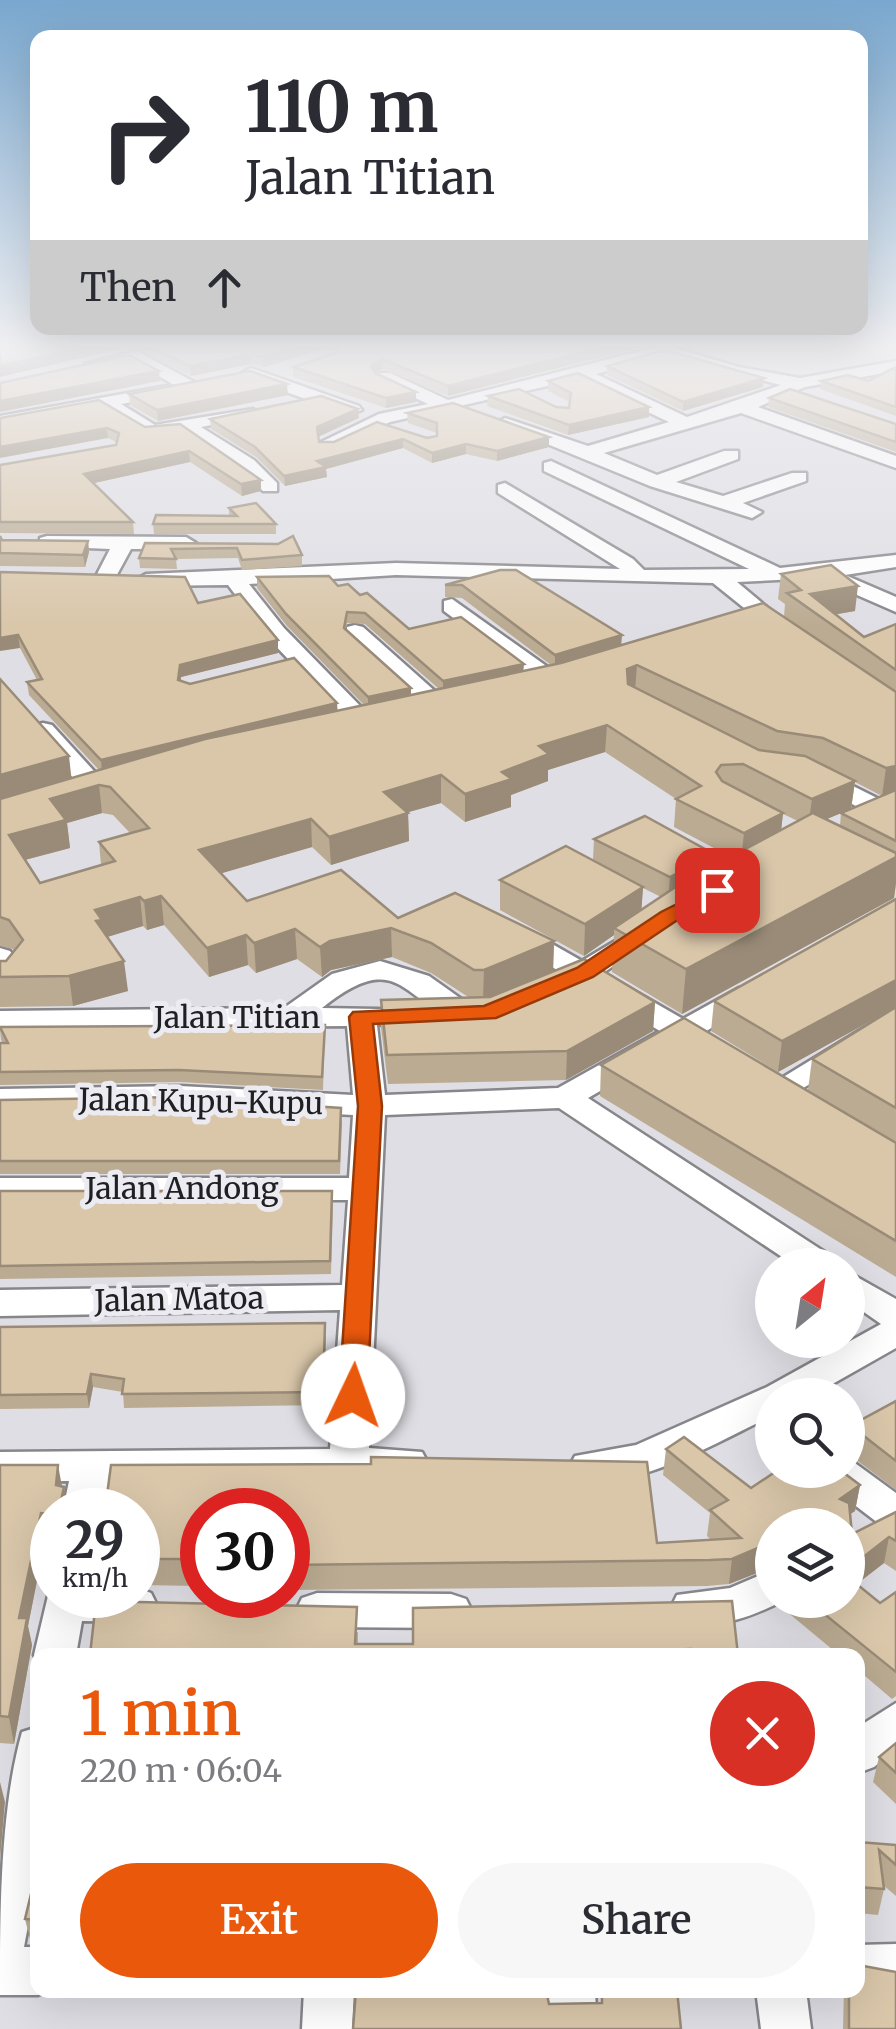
<!DOCTYPE html>
<meta charset="utf-8">
<style>
:root{--surface:#fff;--page:#f7f7f7;--text:#2b2b33;--muted:#7c7c81;--accent:#ea580c}
body{margin:0;font-family:Merriweather,serif;background:var(--page);color:var(--text);height:100vh;display:flex;flex-direction:column;font-size:38px;white-space:nowrap}
*{box-sizing:border-box;margin:0}
p{font-size:32px;color:var(--muted)}
.icon{flex:none;width:55px;height:55px;fill:none;stroke:currentColor;stroke-width:2;stroke-linecap:round;stroke-linejoin:round}
.map{position:relative;flex:1;overflow:hidden}
.panel{position:absolute;left:30px;top:1648px;width:835px;height:350px;display:flex;flex-direction:column;background:var(--surface);border-radius:20px;box-shadow:0 10px 40px #0002}
.panel>*{flex:none}
.banner{position:absolute;left:30px;top:30px;width:838px;height:305px;border-radius:20px;box-shadow:0 10px 40px #0002;background:#fff;color:var(--text);overflow:hidden}
.needle{width:65px;rotate:30deg}
.tools{position:absolute;left:755px;top:1248px;display:grid;gap:20px}
.tools a{display:grid;place-items:center;width:110px;height:110px;border-radius:50%;background:var(--surface);box-shadow:0 10px 40px #0002;font-size:50px}
.speed{position:absolute;left:30px;top:1488px;display:flex;gap:20px;font-size:50px;font-weight:700;text-align:center}
.speed>*{display:grid;place-content:center;width:130px;height:130px;border-radius:50%;background:var(--surface);box-shadow:0 10px 40px #0002;line-height:1}
.speed small{font-size:25px;font-weight:400}
.speed .limit{border:15px solid #d22;background:#fff;color:#111}
.pin{position:absolute;display:grid;place-items:center;width:85px;height:85px;color:#fff;margin:-42px;border-radius:20px;box-shadow:0 5px 15px #0006}
.me{position:absolute;width:110px;margin:-55px;rotate:3deg;stroke-linejoin:round;filter:drop-shadow(0 0 8px #0008)}
.turn{display:flex;align-items:center;gap:35px;height:210px;padding:0 50px;font-size:45px}
.turn .icon{width:130px;height:130px;stroke-width:2.5}
.turn b{display:block;font-size:70px;line-height:85px}
.then{display:flex;align-items:center;height:95px;padding:0 50px;background:#0003;gap:20px;font-size:38px}
.round{display:grid;place-items:center;flex:none;width:105px;height:105px;border-radius:52px;background:var(--page)}
.summary{display:flex;align-items:center;justify-content:space-between;height:170px;padding:0 50px}
h1{font-size:60px;font-weight:600;line-height:75px;color:var(--accent)}
.button{display:flex;gap:20px;margin-top:auto;padding:20px 50px}
.button a{flex:1;height:115px;border-radius:60px;background:var(--accent);color:#fff;font-size:40px;font-weight:600;line-height:115px;text-align:center}
.button a+a{background:var(--page);color:var(--text)}
.map>svg:first-child{display:block}
.lines{fill:none;stroke-linecap:round;stroke-linejoin:round}
.minor-casing{stroke:#86868b;stroke-width:5}
.minor{fill:#fff;fill-rule:evenodd}
.wall{fill:#bbab92;fill-rule:evenodd}
.shaded-wall{fill:#998b77}
.building{fill:#dac7aa;stroke:#998b77;stroke-width:2.5;fill-rule:evenodd}
.route{fill:#ea580c;stroke:#983908;stroke-width:2.5}
.labels{text-anchor:middle;dominant-baseline:central;stroke-width:10;stroke-linejoin:round;paint-order:stroke}
.street-label{font-size:30px;fill:#202022;stroke:#ebebf1}
</style>
<div class="map">
<svg width="896" height="2029" viewBox="0 0 896 2029">
<rect width="100%" height="100%" fill="#dedee4"/>
<g class="lines">
<g class="minor-casing">
<g id="minor">
<path d="M664,345L739,367L800,378L896,361V371L805,387L758,407L896,456V468L741,413L604,453L657,475L724,451H738V459L676,482L723,496L792,473H806V481L743,503L762,512L752,518L650,486L496,423L505,418L588,446L669,422L578,379L390,422L333,448L317,444L379,414L428,404L378,381V373H390L448,400ZM664,355L781,385L687,417L596,374Z"/>
<polygon points="137,351 196,383 199,387 184,391 134,361 93,369 85,364"/>
<polygon points="251,368 359,406 362,410 347,414 245,377 242,373"/>
<polygon points="167,386 176,391 173,395 121,404 155,425 253,409 253,417 201,427 254,460 277,483 277,491 263,491 240,468 182,431 146,435 102,408 0,426 0,416"/>
<polygon points="551,461 780,568 896,555 896,567 845,575 896,597 896,612 818,578 737,582 792,628 792,638 784,640 713,583 396,575 249,584 284,628 371,717 374,722 362,729 353,727 268,638 228,585 146,586 135,580 146,574 396,563 620,569 498,493 498,485 505,483 633,559 644,570 749,569 544,471 544,463"/>
<polygon points="47,536 186,537 196,543 186,549 131,549 113,582 106,584 95,578 110,549 40,546 40,538"/>
<polygon points="452,599 559,675 559,685 543,685 444,611 444,601"/>
<polygon points="355,625 363,627 445,700 445,710 429,710 347,637 347,627"/>
<polygon points="43,723 52,725 104,782 108,787 104,792 86,792 34,735 31,730 34,725"/>
<polygon points="817,768 891,805 895,810 891,815 873,815 808,781 804,776"/>
<path d="M645,923L655,926L659,932L655,938L603,973L683,1019L739,988H759L764,994L705,1032L712,1040L708,1046L697,1049L682,1044L588,1098L831,1256L837,1265H794L559,1108L385,1115L369,1448L422,1452L428,1463L422,1474L408,1478L109,1481L103,1510H63L69,1481L0,1482V1452L330,1449L340,1310L0,1316V1290L342,1285L348,1200H0V1178H349L353,1115L180,1106L0,1109V1089L180,1086L353,1095L347,1026L0,1029V1011L284,1008L332,974L380,961L429,976L484,1015L469,1024C401,1007 403,943 322,1008L431,1010L435,1016L431,1022L377,1025L385,1095L558,1088L660,1031L581,985L560,992L550,989L545,983L560,972L507,938L511,932H531L582,961Z"/>
<polygon points="0,948 10,951 24,972 10,987 0,990"/>
<polygon points="896,1008 896,1030 789,1097 778,1100 762,1090"/>
<path d="M848,1272L896,1299V1348L813,1395H772V1416C722,1439 631,1495 575,1478L569,1467L575,1456L636,1445L767,1387L881,1324L848,1301Z"/>
<polygon points="848,1458 896,1493 896,1531 882,1526 823,1481 817,1470 848,1470"/>
<path d="M772,1570V1600H785C750,1617 716,1632 677,1619L671,1607L677,1595L730,1588Z"/>
<polygon points="51,1583 52,1595 138,1595 138,1588 151,1593 157,1605 151,1617 136,1622 82,1621 76,1655 38,1655 38,1663 34,1655"/>
<polygon points="317,1593 451,1594 466,1599 472,1611 466,1623 451,1628 317,1627 302,1622 296,1610 302,1598"/>
<polygon points="896,1703 896,1749 874,1767 858,1773 858,1727"/>
<path d="M38,1727V1873L24,1947H38V1990H50L38,1995H0C0,1911 0,1810 22,1732Z"/>
<polygon points="896,1944 896,1992 851,1990 858,1990 858,1945"/>
<polygon points="304,1990 354,1990 352,2029 302,2029"/>
<polygon points="545,1990 595,1990 597,2029 547,2029"/>
<polygon points="756,1990 806,1990 811,2029 761,2029"/>
</g>
</g>
<use href="#minor" class="minor"/>
</g>
<g class="wall">
<polygon points="0,343 657,343 448,396 382,369 376,373 416,402 386,408 293,377 293,367 334,353 326,348 264,367 251,364 191,376 131,346 0,377"/>
<polygon points="607,366 763,387 683,411 607,375"/>
<polygon points="896,367 896,416 820,389 821,381 868,381"/>
<polygon points="548,381 649,417 568,435 487,406 488,396 556,407 569,408 570,402 548,391"/>
<polygon points="129,394 288,395 158,421 130,405"/>
<polygon points="769,398 896,424 896,452 768,407"/>
<polygon points="407,413 549,447 497,461 466,454 432,463 403,448 326,469 327,477 285,486 256,457 211,429 210,419 359,418 318,436 319,442 437,436 437,433 408,423"/>
<polygon points="0,417 145,427 261,480 261,491 242,496 190,462 94,483 133,522 134,534 0,533 0,465 116,445 116,442 108,438"/>
<polygon points="229,508 276,524 276,534 154,534 153,524 229,516"/>
<polygon points="0,536 2,540 88,541 89,552 85,567 0,566"/>
<polygon points="145,543 278,544 302,555 302,566 242,570 238,558 176,559 177,569 140,568 139,558"/>
<path d="M500,570L621,645L784,617L785,604L778,599L781,574L855,611L836,614L864,637L896,624V883L894,898L682,1014L612,972L614,935L584,956L500,910V880L593,860L594,839L714,854L713,866L731,857L674,827L676,799L605,752L548,770V781L511,795V807L465,822L441,803L408,812L409,841L331,865L312,847L221,873L247,901L398,918L554,941L553,971L504,991L655,1002L653,1031L566,1080L388,1084L381,1028V1000L470,998L431,973L392,957L331,970L322,977L297,959L256,973L248,965L209,977L164,925L147,930L143,926L107,937L128,991L73,1006L0,1007V961H6L14,951L13,949L0,946V679L72,778L99,770L29,695L27,682L37,680L20,648L0,572L198,603L278,640V653L181,677V681L338,711L364,705L287,626L257,588V577L338,586L360,595L409,629L523,671L551,665L462,598L445,597V585ZM347,623L365,624L439,689L411,695L346,630ZM855,782L882,796L841,813L840,826L826,819L851,809ZM102,813L113,815L130,833L99,842L101,865L40,883L25,860L70,848L67,823ZM783,814L798,821L781,830ZM643,888L661,897L641,910Z"/>
<polygon points="714,1001 896,1007 778,1072 711,1031"/>
<polygon points="896,1007 896,1143 808,1090 812,1059"/>
<polygon points="325,1025 323,1090 180,1082 0,1085 0,1043 3,1043 1,1040 0,1030"/>
<polygon points="601,1065 896,1143 896,1277 600,1096"/>
<polygon points="0,1100 342,1121 340,1174 0,1174"/>
<polygon points="0,1191 333,1204 331,1274 0,1279"/>
<polygon points="0,1327 326,1336 324,1405 124,1408 123,1392 93,1387 89,1408 0,1409"/>
<polygon points="896,1401 896,1490 850,1455 848,1455 848,1427"/>
<polygon points="684,1437 751,1488 778,1470 840,1470 860,1485 855,1511 850,1514 852,1534 896,1512 896,1571 884,1563 856,1584 880,1603 896,1592 896,1696 892,1699 858,1670 858,1655 839,1655 780,1606 781,1600 848,1600 848,1525 772,1525 772,1567 729,1584 707,1586 288,1590 288,1510 202,1510 202,1586 138,1585 138,1510 105,1510 111,1465 371,1464 371,1457 647,1462 657,1543 711,1540 707,1536 710,1513 663,1475 666,1449"/>
<polygon points="0,1465 62,1486 52,1510 52,1540 45,1540 28,1626 32,1645 14,1744 0,1743"/>
<polygon points="413,1608 738,1655 90,1655 358,1632 358,1644 413,1644"/>
<polygon points="896,1743 896,1804 873,1782 879,1757"/>
<polygon points="858,1842 896,1845 896,1896 883,1885 884,1889 878,1915 858,1913"/>
<polygon points="38,1865 38,1944 31,1943 25,1919"/>
<polygon points="844,1990 858,1990 896,2029 843,2029"/>
</g>
<g class="shaded-wall">
<polygon points="102,343 131,343 131,346 0,377 0,366"/>
<polygon points="310,343 326,343 326,348 264,367 263,357"/>
<polygon points="618,343 657,343 448,396 448,386"/>
<polygon points="251,354 251,364 191,376 190,366"/>
<polygon points="382,359 382,369 371,376 371,366"/>
<polygon points="159,371 160,381 0,412 0,401"/>
<polygon points="764,378 763,387 683,411 683,402"/>
<polygon points="287,384 288,395 158,421 157,410"/>
<polygon points="416,392 416,402 386,408 386,398"/>
<polygon points="649,407 649,417 568,435 569,425"/>
<polygon points="358,409 359,418 318,437 317,427"/>
<polygon points="107,428 108,438 0,458 0,447"/>
<polygon points="549,437 549,447 497,461 497,451"/>
<polygon points="403,439 403,448 326,469 327,477 285,486 284,476 317,461"/>
<polygon points="466,444 466,454 432,463 432,453"/>
<polygon points="189,451 190,462 85,485 84,474"/>
<polygon points="261,480 261,491 242,496 241,484"/>
<polygon points="88,541 89,552 85,567 83,555"/>
<polygon points="858,586 855,611 821,617 810,594"/>
<polygon points="18,635 20,648 0,651 0,638"/>
<polygon points="622,635 621,648 555,668 555,655"/>
<polygon points="278,640 278,653 181,677 179,693 178,680 180,665"/>
<polygon points="524,664 523,675 443,693 443,681"/>
<polygon points="637,665 635,691 625,695 627,669"/>
<polygon points="411,688 411,700 368,709 368,697"/>
<polygon points="337,703 338,716 102,774 101,760"/>
<polygon points="607,725 605,752 548,770 548,781 511,795 511,807 465,822 465,794 539,746"/>
<polygon points="69,756 72,783 0,804 0,775"/>
<polygon points="896,766 896,792 882,796 886,768"/>
<polygon points="441,775 441,803 384,819 384,792"/>
<polygon points="855,781 851,809 808,827 812,799"/>
<polygon points="99,785 102,813 67,823 70,848 13,863 9,835 50,799"/>
<polygon points="408,813 409,841 331,865 329,837"/>
<polygon points="783,813 780,841 741,862 744,833"/>
<polygon points="311,819 312,847 202,879 199,850"/>
<polygon points="714,854 712,877 668,901 670,877"/>
<polygon points="896,857 896,883 894,898 682,1014 686,969"/>
<polygon points="643,887 641,917 614,928 614,935 584,956 585,924"/>
<polygon points="161,896 164,925 147,930 144,901"/>
<polygon points="140,897 143,926 104,938 100,951 95,910"/>
<polygon points="391,928 392,957 331,970 322,977 320,947 330,941"/>
<polygon points="295,929 297,959 256,973 254,943"/>
<polygon points="246,935 248,965 209,977 207,948"/>
<polygon points="554,941 553,971 483,1000 484,970"/>
<polygon points="124,961 128,991 73,1006 69,976"/>
<polygon points="896,980 896,1007 778,1072 782,1041"/>
<polygon points="655,1002 653,1031 566,1080 567,1051"/>
<polygon points="91,1374 93,1387 89,1408 87,1394"/>
<polygon points="58,1465 63,1492 64,1487 68,1510 59,1510 56,1485"/>
<polygon points="860,1485 855,1511 835,1524 840,1499"/>
<polygon points="41,1513 45,1540 28,1626 32,1645 14,1744 9,1717 19,1618"/>
<polygon points="889,1537 884,1563 848,1591 848,1569"/>
<polygon points="772,1542 772,1567 729,1584 732,1559"/>
<polygon points="0,1782 5,1802 0,1859"/>
</g>
<g class="building">
<polygon points="0,343 102,343 0,366"/>
<polygon points="143,343 310,343 263,357 251,354 190,366"/>
<polygon points="333,343 618,343 448,386 382,359 371,366 375,373 416,392 386,398 293,367 336,353 338,346"/>
<polygon points="665,350 764,378 683,402 607,366"/>
<polygon points="129,355 159,371 0,401 0,383"/>
<polygon points="896,367 896,407 821,381 848,375 868,381"/>
<polygon points="250,371 287,384 157,410 129,394"/>
<polygon points="578,373 649,407 569,425 488,396 519,389 556,407 569,408 571,393 548,381"/>
<polygon points="790,389 896,424 896,442 769,398"/>
<polygon points="321,396 358,409 317,427 319,442 334,442 377,422 427,438 437,436 437,423 407,413 453,403 549,437 497,451 466,444 432,453 403,439 317,461 326,467 284,476 255,447 210,419"/>
<polygon points="99,400 145,427 180,424 261,480 241,484 189,451 84,474 133,522 0,522 0,465 116,445 119,433 107,428 0,447 0,418"/>
<polygon points="256,503 276,524 153,524 156,515 237,516 229,508"/>
<polygon points="0,536 2,540 88,541 83,555 0,553"/>
<polygon points="293,536 302,555 242,560 237,548 171,549 176,559 139,558 145,543 278,544"/>
<polygon points="831,565 858,586 810,594 864,637 896,624 896,670 787,593 801,590 781,574"/>
<polygon points="500,570 516,570 622,635 555,655 462,585 445,585"/>
<polygon points="0,572 185,577 198,603 240,594 278,640 180,665 178,680 190,684 294,658 337,703 101,760 27,682 42,679 18,635 0,638"/>
<polygon points="329,576 338,586 348,584 360,595 367,593 409,629 461,617 524,664 443,681 365,613 347,612 344,628 411,688 368,697 286,614 257,577"/>
<path d="M763,603L896,692V766L886,768L823,738L777,731L637,665L627,669L628,684L759,750L805,756L855,781L812,799L743,764L721,765L716,772L722,781L783,813L744,833L676,799L701,786L607,725L539,746L549,754L502,772L512,779L465,794L441,775L384,792L408,813L329,837L311,819L199,850L247,901L341,870L398,918L455,893L554,941L484,970H474L431,943L391,928L330,941L320,947L295,929L254,943L246,935L207,948L161,896L144,901L140,897L95,910L102,920L96,921L124,961L69,976L0,977V961H6L23,940L9,920L0,917V799L205,739L561,663ZM99,785L110,787L149,828L99,842L115,861L40,883L9,835L66,820L50,799Z"/>
<polygon points="0,679 69,756 0,775"/>
<polygon points="896,790 896,841 841,813"/>
<polygon points="813,813 896,853 896,857 686,969 614,928 683,882"/>
<polygon points="645,816 714,854 670,877 594,839"/>
<polygon points="566,846 643,887 585,924 500,880"/>
<polygon points="896,899 896,980 782,1041 714,1001"/>
<polygon points="584,959 655,1002 567,1051 387,1055 381,1000 490,997"/>
<polygon points="896,1007 896,1108 812,1059"/>
<polygon points="684,1018 896,1143 896,1241 601,1065"/>
<polygon points="325,1025 322,1077 179,1070 0,1072 0,1043 8,1043 0,1027"/>
<polygon points="179,1097 341,1108 339,1161 0,1161 0,1100"/>
<polygon points="0,1191 332,1191 330,1261 0,1266"/>
<polygon points="325,1323 323,1392 122,1394 124,1379 91,1374 87,1394 0,1395 0,1327"/>
<polygon points="896,1401 896,1461 855,1429 850,1430 848,1441 848,1427"/>
<polygon points="684,1437 751,1488 778,1470 840,1470 860,1485 840,1499 849,1503 852,1534 896,1512 896,1541 889,1537 848,1569 848,1525 772,1525 772,1542 732,1559 710,1560 288,1565 288,1510 202,1510 202,1565 199,1559 138,1559 138,1510 105,1510 111,1465 371,1464 371,1457 647,1462 657,1543 741,1538 710,1510 728,1500 666,1449"/>
<polygon points="0,1465 58,1465 56,1485 64,1487 59,1510 52,1510 52,1514 41,1513 19,1618 27,1618 9,1717 0,1716"/>
<polygon points="848,1577 880,1603 896,1592 896,1672 807,1600 848,1600"/>
<polygon points="96,1601 357,1607 355,1644 413,1644 413,1608 732,1601 738,1655 691,1655 691,1649 622,1651 622,1655 90,1655"/>
<polygon points="896,1743 896,1773 879,1757"/>
<polygon points="858,1842 896,1845 896,1865 879,1850 884,1889 858,1887"/>
<polygon points="38,1865 38,1929 35,1920 25,1919"/>
<polygon points="858,1965 896,1972 896,2029 849,2029 849,1990 858,1990"/>
<polygon points="356,1990 546,1990 549,2004 602,2003 602,1990 677,1990 681,2029 353,2029"/>
</g>
<linearGradient id="sky" x2="0" y2="1"><stop stop-color="#79a7ce"/><stop offset="0.55" stop-color="#f0f0f3"/><stop offset="1" stop-color="#f0f0f3" stop-opacity="0"/></linearGradient>
<rect width="896" height="627" fill="url(#sky)"/>
<polygon class="route" points="717,884 724,886 724,895 676,921 593,977 496,1018 373,1024 382,1106 367,1396 363,1404 343,1404 339,1396 358,1106 349,1017 353,1012 484,1006 577,968 661,912"/>
<g class="labels">
<g class="street-label">
<text x="237" y="1017">Jalan Titian</text>
<text transform="translate(201 1101) rotate(1)">Jalan Kupu-Kupu</text>
<text x="182" y="1188">Jalan Andong</text>
<text transform="translate(179 1299) rotate(-1)">Jalan Matoa</text>
</g>
</g>
</svg>
<div class="tools">
<a><svg class="needle" viewBox="-14 -14 28 28"><path d="M0-13l5 13h-10z" fill="#e53935"/><path d="M0 13l5-13h-10z" fill="#7c7c81"/></svg></a>
<a><svg class="icon" aria-label="search" viewBox="0 0 24 24"><circle cx="10" cy="10" r="6"/><path d="M15 15l6 6"/></svg></a>
<a><svg class="icon" aria-label="layers" viewBox="0 0 24 24"><path d="M12 4l9 5-9 5-9-5zM3 14l9 5 9-5"/></svg></a>
</div>
<div class="speed"><div>29<small>km/h</small></div><div class="limit">30</div></div>
<div class="pin" style="left:717px;top:890px;background:#d93025"><svg class="icon" aria-label="arrive" viewBox="0 0 24 24"><path d="M6 21V4h12l-3 4 3 4H6"/></svg></div>
<svg class="me" style="left:353px;top:1396px" viewBox="-20 -20 40 40"><circle r="19" fill="#fff"/><path d="M0-13L10 11 0 6-10 11z" fill="#ea580c"/></svg>
<div class="banner">
<div class="turn"><svg class="icon" aria-label="right" viewBox="0 0 24 24"><path d="M7 20v-9h11M14 6l5 5-5 5"/></svg><div><b>110 m</b>Jalan Titian</div></div>
<div class="then">Then<svg class="icon" aria-label="ahead" viewBox="0 0 24 24"><path d="M12 20V5M6 11l6-6 6 6"/></svg></div>
</div>
<section class="panel">
<div class="summary"><div><h1>1 min</h1><p>220 m · 06:04</p></div><a class="round" style="background:#d93025;color:#fff"><svg class="icon" aria-label="close" viewBox="0 0 24 24"><path d="M6 6l12 12M18 6L6 18"/></svg></a></div>
<div class="button"><a>Exit</a><a>Share</a></div>
</section>
</div>
